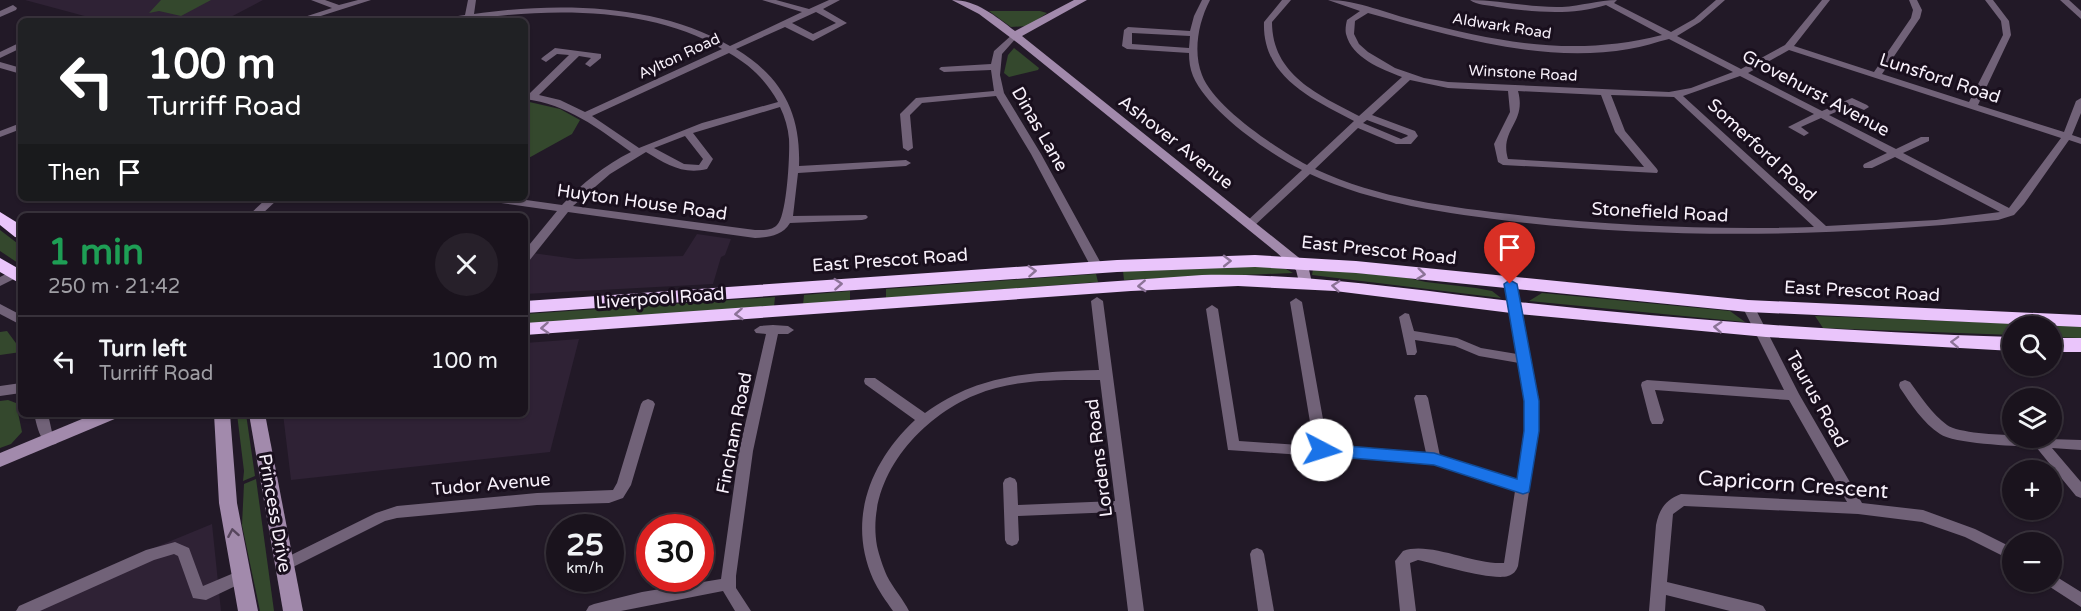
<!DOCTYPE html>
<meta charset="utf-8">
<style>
:root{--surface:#1a131d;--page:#27202a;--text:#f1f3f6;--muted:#9f9ea4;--line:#38323b}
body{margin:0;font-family:"Varela Round",sans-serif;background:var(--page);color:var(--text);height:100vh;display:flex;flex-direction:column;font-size:22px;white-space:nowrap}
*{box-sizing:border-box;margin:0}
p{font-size:20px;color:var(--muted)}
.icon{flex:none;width:33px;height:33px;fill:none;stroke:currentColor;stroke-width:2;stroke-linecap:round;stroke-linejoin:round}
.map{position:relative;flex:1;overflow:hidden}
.drawer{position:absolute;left:18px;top:213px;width:510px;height:204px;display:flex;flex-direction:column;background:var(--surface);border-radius:9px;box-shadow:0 2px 4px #0004,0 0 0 2px var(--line)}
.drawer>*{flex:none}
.hud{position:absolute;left:18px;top:18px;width:510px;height:183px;border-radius:9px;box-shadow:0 2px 4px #0004,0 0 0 2px var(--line);background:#202124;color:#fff;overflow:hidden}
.fabs{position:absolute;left:2002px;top:316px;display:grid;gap:12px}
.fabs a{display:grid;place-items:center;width:60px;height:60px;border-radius:50%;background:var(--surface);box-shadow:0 2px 4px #0004,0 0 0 2px var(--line);font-size:30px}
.speed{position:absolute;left:546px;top:514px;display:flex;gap:12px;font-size:30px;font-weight:700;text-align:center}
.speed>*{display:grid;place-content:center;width:78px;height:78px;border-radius:50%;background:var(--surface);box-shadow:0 2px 4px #0004,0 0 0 2px var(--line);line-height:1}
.speed small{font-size:15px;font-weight:400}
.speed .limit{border:9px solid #d22;background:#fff;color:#111}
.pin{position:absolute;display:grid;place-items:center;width:51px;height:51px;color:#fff;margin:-62px -26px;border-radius:50% 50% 50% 0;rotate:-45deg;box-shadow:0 0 6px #0007}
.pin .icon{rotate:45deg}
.me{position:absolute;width:66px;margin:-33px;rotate:95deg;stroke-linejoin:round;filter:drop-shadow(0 0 4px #0008)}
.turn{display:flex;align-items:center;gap:21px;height:126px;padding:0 30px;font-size:27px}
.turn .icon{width:78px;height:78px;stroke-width:2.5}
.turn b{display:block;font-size:42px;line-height:51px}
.then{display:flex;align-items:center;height:57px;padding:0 30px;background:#0003;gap:12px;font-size:22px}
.round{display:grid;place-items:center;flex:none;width:63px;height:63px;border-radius:32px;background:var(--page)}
.head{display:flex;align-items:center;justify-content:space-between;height:102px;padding:0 30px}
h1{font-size:36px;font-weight:700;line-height:45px;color:#1e9e55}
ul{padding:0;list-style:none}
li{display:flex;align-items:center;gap:18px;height:90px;padding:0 30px;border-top:2px solid var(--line)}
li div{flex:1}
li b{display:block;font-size:22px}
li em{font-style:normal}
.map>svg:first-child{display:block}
.built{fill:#2f2235}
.green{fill:#34482d}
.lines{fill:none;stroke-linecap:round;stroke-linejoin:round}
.street{fill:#716278;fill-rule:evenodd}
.secondary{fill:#a28aac;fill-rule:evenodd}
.highway{fill:#eac5fb;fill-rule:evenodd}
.oneway{stroke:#8c7397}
.oneway2{stroke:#57465d}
.route{fill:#1a73e8;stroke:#114b97;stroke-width:1.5}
.labels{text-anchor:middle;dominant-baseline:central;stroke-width:6;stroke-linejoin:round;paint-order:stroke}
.far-street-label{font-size:15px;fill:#f8f1fb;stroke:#190f1d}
.street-label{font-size:18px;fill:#f8f1fb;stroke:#190f1d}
.near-street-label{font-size:21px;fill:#f8f1fb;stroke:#190f1d}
</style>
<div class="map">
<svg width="2081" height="611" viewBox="0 0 2081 611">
<rect width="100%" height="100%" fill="#221927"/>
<g class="built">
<polygon points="25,0 263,0 223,21 103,21"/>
<polygon points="697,234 731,239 725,255 721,257 713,284 525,294 525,252 576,259 683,256"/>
<polygon points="579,339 550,452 291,480 283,414 525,414 525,343"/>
<polygon points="212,524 221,611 14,611 127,559"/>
</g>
<g class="green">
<polygon points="161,0 211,0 181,16 159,11 149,13"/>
<polygon points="989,11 1040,11 1047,13 1028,26 1011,27"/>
<polygon points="1014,48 1039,68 1038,70 1009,77 1004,73 1008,55"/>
<polygon points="525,101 560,109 580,120 572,134 525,160"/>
<polygon points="0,230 21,246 21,265 0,251"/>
<polygon points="1254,265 1286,269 1293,273 1124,280 1123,271"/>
<polygon points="1313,269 1403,277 1426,282 1476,288 1492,291 1501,298 1312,275"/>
<polygon points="1096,274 1098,282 886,298 886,289"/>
<polygon points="850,291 850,300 803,305 804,295"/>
<polygon points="1542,293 1730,311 1745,322 1529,301"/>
<polygon points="775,297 774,307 525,324 525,314"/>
<polygon points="1815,316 2081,326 2081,338 2052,337 2052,327 2013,327 2013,335 1823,328"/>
<polygon points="7,331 21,350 21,352 0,355 0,332"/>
<polygon points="8,400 16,403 22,432 11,444 0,448 0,401"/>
<polygon points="237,414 246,414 255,476 243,481 244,471"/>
<polygon points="256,479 274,611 260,611 242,525 244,484"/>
</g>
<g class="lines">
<g class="street">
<polygon points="311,0 325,0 339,5 358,0 371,0 305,21 292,21 332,8"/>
<path d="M468,0H476L474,14C554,2 658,3 730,46L802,12L762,0H776L809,9L829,0H840L823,9L847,23L813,41L785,27L736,49C782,77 801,113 799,166L906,160L911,163L906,166L798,173L793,216L866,215L868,217L866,219L862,220L790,223C782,236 769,237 755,238L568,212L529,261L525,262V250L557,211L487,201L482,198H512L562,205C582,183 605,165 631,152C598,128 567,104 525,99V93L529,94L569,55L557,54L546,62L541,59L543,57L555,48L601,54V58L590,67L585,64L591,58L579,56L539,95L560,100L585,112L722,49C653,7 551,8 474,19L473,21H440L444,18L465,15ZM816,12L836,23L813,34L792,23ZM729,53C750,65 766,80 778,102L702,123L639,148L592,116ZM780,107C785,117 788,128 789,139C790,153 787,216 777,225C771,231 762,230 755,230L573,206L610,174L646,152C666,164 683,175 707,169L713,159L693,133ZM685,136L703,159L699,165L684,164L654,148Z"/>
<path d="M1202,0H1210C1198,23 1193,52 1202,75C1214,107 1277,149 1307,165L1354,121C1312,99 1262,77 1264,22L1282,0H1291L1272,22C1272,75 1319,95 1359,116L1402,77C1381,69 1352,58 1346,34C1345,30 1346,24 1347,20L1360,11L1328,0C1358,0 1388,14 1417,21C1502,43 1576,57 1662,35L1606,5C1571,16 1533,12 1497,7C1488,5 1477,5 1470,0C1501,0 1531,8 1562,7C1581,6 1599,0 1617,0L1614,3L1671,32L1694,19L1716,0H1725L1700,22L1677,36L1741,69L1785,45L1822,0H1830L1794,46L1874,72L1911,18L1913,10L1909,0H1917L1922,10L1920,18L1882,74L1969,102L2003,35L2001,21L1985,0H1993L2009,21L2011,35L1978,105L2064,132L2076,101L2081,98V113L2072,135L2081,138V144L2069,140L2024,204L2014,215L1998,220C1837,236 1678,240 1517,222C1446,213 1375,204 1310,174L1254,226L1250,227L1244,224L1246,222L1302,170C1268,153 1208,111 1193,76C1190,69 1189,61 1189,53L1127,49L1122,46L1124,30L1128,27L1190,31L1194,16ZM1368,13C1451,36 1542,64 1629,49C1643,47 1656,42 1669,39L1733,72L1691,88L1669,92L1448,82L1424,78L1395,68L1368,52L1359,44L1354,34L1355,21ZM1132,33L1190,36L1189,48L1132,44ZM1789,50L2061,138L2009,208L1903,153L1929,141V137H1921L1896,149L1829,115L1852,105L1864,110L1869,107L1867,105L1852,98L1822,111L1748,73ZM1740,76L1814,114L1788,127L1804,136L1809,133L1801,127L1821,118L1887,153L1864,164L1863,166L1864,168H1872L1895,157L2000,212L1936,220L1826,226L1683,96ZM1410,80L1448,88L1508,91L1510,112L1494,144L1498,162L1503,165L1657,173L1658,171L1657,169L1625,131L1611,95L1674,97L1814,227C1715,230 1616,226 1518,215C1449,207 1379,199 1315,169L1358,128L1396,144H1411L1418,136L1415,131L1372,115ZM1518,91L1601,95L1615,132L1644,167L1508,159C1499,129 1527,123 1518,91ZM1367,120L1407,135L1408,136L1401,139L1363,123Z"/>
<polygon points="2060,0 2069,0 2081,11 2081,19"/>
<polygon points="13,5 17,8 16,10 0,17 0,11"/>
<polygon points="74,16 77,17 77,21 66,21"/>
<polygon points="1014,33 1018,36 1002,54 1000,75 1004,93 1041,154 1103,267 1101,270 1097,271 1091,267 1031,154 996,96 922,103 910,115 913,148 908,151 903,148 900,114 916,98 994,91 991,70 944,72 939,69 941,67 991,64 994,51"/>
<polygon points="21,42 21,48 0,58 0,52"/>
<polygon points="0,62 21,68 21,74 0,68"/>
<polygon points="21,123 21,129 0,137 0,131"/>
<polygon points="267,198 279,198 260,216 248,216"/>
<polygon points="14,270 20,274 18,277 0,286 0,277"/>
<path d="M1511,280L1517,284L1539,401L1538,431L1518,566C1516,571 1514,574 1508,576C1492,581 1437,564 1418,560L1410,563L1416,611H1400L1395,561L1403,551C1430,541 1473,565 1504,563L1515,491L1434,464L1228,450L1206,309L1212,305L1218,309L1239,441L1314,446L1290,302L1296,298L1302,302L1328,447L1426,453L1414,398L1416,395H1426L1428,398L1440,456L1517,480L1524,431L1525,401L1519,363L1479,356L1455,346L1415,340L1417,352L1415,355H1407L1399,317L1405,313L1409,314L1414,331L1457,338L1481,348L1517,354L1505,284Z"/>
<path d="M1097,297L1103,301L1144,611H1128L1116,512L1018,516L1019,540L1017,544L1012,546L1007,544L1005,540L1003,483L1005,479L1010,477L1015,479L1017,483L1018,505L1115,501L1100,380C1066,380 1030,379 996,388C930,405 864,473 877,546C879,555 883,567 887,576C893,588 903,599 909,611H893C886,601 878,590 873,579C847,520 870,462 915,420L865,384L864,381L865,378H875L925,413C980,373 1034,372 1099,370L1091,301Z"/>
<path d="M1748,302L1754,306L1799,394L1862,503L1923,510L1975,529L2013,548V561L1965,537L1922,522L1858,514L1684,506L1673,514L1667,582L1758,604L1763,606L1766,611H1730L1666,595L1665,611H1649L1656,525C1659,510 1665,500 1681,494L1847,502L1789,400L1655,390L1664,420L1662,424H1652L1650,420L1641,385L1642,382L1647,380L1784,390L1742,306Z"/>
<polygon points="0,304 21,315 21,325 0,314"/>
<polygon points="773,325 788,326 794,330 788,334 778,334 753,451 736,576 736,588 751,611 735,611 723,591 621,611 586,611 589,606 594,604 642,592 721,579 739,451 766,334 756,333 754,330 760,326"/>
<path d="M1905,380L1910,382C1921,397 1932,414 1947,425C1958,433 1999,435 2013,435V438L2081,440V450L2052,448L2081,482V498L2076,496L2036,447C2016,446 1954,444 1940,434C1923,423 1911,404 1900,388L1899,385L1900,382Z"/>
<polygon points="21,383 21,393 0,396 0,386"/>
<polygon points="648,399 653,401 655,404 631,485 623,498 609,503 537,505 397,518 385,521 289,569 284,571 279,569 277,565 279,561 376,513 397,506 537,493 613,490 617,483 641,404 643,401"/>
<path d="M34,414H48L52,432L58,440L56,444C40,448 37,425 34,414Z"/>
<polygon points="175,542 189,548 203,586 241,570 246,571 249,576 246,581 206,600 193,598 178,556 174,554 154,560 40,611 16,611 19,606 146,550"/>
<polygon points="1257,548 1262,550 1264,554 1274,611 1258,611 1250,554 1252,550"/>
<polygon points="2052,574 2081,592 2081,607 2047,585 2045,582 2052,582"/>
</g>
<g class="secondary">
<path d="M952,0C977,0 995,16 1015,31L1074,0H1087L1022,36L1308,265L1312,283L1310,286H1300L1296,270L1276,252L1019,44L979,14Z"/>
<polygon points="94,414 119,414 117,418 0,467 0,453"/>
<polygon points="214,414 230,414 237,503 258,611 238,611 219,503"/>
<polygon points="249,414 265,414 303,611 283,611"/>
</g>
<g class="highway">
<polygon points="0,212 21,225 21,238 15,237 0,225"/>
<polygon points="1255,255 1356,261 1748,300 2081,315 2081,327 1748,312 1356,273 1255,267 1117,272 525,313 525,301 1117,260"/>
<polygon points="0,258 21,270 21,284 0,272"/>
<path d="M1202,275C1309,273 1413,290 1519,302C1683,320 1848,332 2013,337V351L1766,337L1519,314L1335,291L1238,286L1131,291L525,335V323Z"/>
<rect x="2052" y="338" width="29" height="14"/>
</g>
</g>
<defs><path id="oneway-chevron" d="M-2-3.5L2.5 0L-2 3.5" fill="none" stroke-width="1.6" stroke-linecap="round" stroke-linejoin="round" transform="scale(1.5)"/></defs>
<g class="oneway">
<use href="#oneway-chevron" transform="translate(1227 261) rotate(-1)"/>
<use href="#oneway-chevron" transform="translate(1032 271) rotate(-4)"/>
<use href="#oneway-chevron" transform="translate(1421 274) rotate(7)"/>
<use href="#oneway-chevron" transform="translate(838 284) rotate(-4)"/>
<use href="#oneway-chevron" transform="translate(1142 286) rotate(177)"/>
<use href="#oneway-chevron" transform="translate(1336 286) rotate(-175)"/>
<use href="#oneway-chevron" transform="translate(739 314) rotate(176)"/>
<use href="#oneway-chevron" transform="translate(1718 327) rotate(-176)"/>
<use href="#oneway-chevron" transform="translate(545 328) rotate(176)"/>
<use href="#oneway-chevron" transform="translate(1955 342) rotate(-178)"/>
</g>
<use class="oneway2" href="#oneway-chevron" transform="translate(233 533) rotate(-100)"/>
<polygon class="route" points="1510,280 1517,284 1539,401 1539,431 1529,492 1523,494 1434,465 1316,455 1314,450 1316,446 1322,444 1434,453 1517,479 1524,431 1524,401 1504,284"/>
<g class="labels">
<g class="far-street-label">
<text transform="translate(1502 26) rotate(9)">Aldwark Road</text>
<text transform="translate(679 56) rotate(-25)">Aylton Road</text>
<text transform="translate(1523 73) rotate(3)">Winstone Road</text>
</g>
<g class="street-label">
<text transform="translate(1940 78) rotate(18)">Lunsford Road</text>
<text transform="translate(1816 93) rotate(28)">Grovehurst Avenue</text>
<text transform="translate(1040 129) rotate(60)">Dinas Lane</text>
<text transform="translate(1176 142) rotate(38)">Ashover Avenue</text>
<text transform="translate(1762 150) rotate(43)">Somerford Road</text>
<text transform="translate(642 202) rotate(8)">Huyton House Road</text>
<text transform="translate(1660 212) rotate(3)">Stonefield Road</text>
<text transform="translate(1379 250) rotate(6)">East Prescot Road</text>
<text transform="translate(890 260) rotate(-4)">East Prescot Road</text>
<text transform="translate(1862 291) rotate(3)">East Prescot Road</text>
<text transform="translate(660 298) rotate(-4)">Liverpool Road</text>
<text transform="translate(1817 399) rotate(61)">Taurus Road</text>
<text transform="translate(734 433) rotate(-79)">Fincham Road</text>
<text transform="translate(1099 458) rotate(-97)">Lordens Road</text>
<text transform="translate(491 484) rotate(-5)">Tudor Avenue</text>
<text transform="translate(275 513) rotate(80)">Princess Drive</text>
</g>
<g class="near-street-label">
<text transform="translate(1793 485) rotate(4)">Capricorn Crescent</text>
</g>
</g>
</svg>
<div class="fabs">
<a><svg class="icon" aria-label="search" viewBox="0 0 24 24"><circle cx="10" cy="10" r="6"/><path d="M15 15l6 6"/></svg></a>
<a><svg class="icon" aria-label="layers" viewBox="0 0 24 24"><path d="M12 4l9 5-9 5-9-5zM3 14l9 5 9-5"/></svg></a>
<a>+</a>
<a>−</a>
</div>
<div class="speed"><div>25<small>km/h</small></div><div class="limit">30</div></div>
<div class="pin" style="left:1510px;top:284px;background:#d93025"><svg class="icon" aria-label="arrive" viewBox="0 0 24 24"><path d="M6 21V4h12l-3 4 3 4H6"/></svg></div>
<svg class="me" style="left:1322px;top:450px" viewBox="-20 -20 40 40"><circle r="19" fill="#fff"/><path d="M0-13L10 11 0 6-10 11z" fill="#1a73e8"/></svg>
<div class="hud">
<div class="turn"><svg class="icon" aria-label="left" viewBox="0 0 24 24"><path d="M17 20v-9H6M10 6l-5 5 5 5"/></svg><div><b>100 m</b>Turriff Road</div></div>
<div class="then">Then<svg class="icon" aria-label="arrive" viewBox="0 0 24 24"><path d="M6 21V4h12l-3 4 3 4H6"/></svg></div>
</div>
<section class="drawer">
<div class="head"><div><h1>1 min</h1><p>250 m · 21:42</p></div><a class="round"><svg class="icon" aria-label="close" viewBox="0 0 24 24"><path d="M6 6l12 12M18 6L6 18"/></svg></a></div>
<ul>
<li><svg class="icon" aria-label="left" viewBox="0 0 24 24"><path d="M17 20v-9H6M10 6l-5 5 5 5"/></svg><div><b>Turn left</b><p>Turriff Road</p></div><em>100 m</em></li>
</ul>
</section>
</div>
